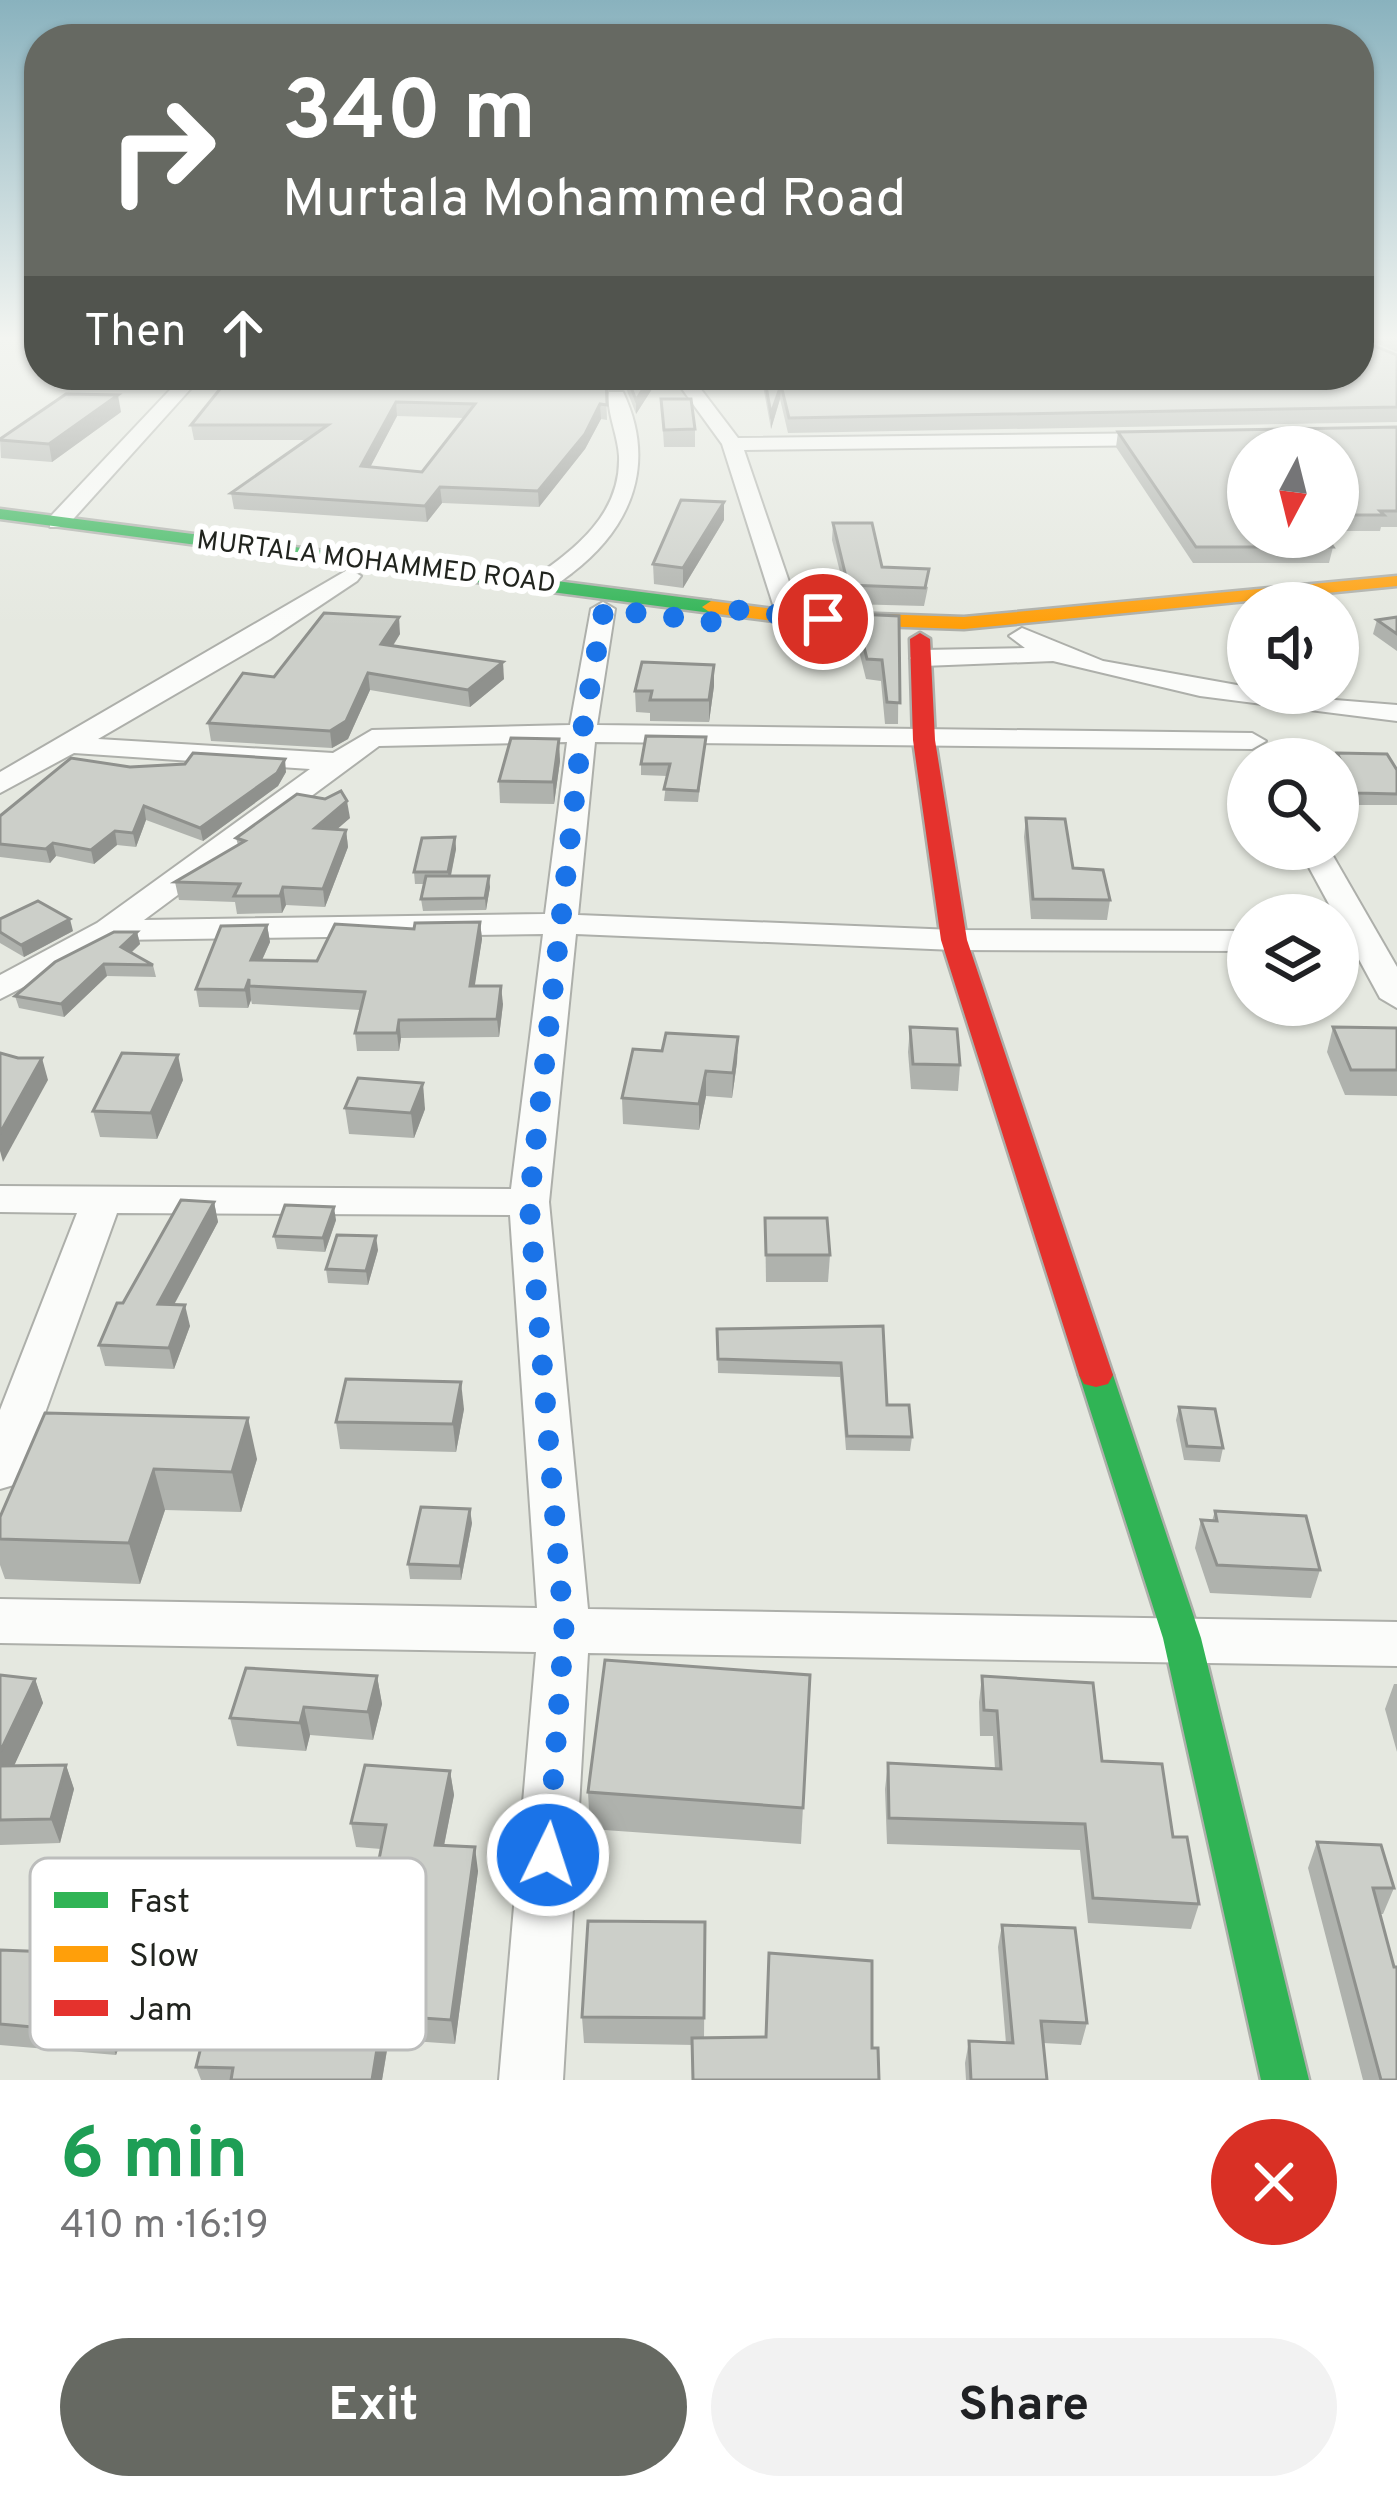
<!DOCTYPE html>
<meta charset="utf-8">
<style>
:root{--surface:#fff;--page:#f2f2f2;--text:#202124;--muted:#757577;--accent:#666962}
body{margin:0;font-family:Overpass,sans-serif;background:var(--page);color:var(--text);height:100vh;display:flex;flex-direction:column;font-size:45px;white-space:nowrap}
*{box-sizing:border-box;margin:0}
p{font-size:39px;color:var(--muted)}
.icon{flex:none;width:66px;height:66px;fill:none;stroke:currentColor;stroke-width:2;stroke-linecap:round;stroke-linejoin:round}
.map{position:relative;height:2080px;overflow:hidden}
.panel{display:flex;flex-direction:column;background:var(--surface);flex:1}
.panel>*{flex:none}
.guide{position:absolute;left:24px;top:24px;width:1350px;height:366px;border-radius:48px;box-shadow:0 3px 9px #0004;background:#666962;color:#fff;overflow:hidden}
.needle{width:78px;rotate:187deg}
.controls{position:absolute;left:1227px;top:426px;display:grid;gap:24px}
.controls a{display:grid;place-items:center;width:132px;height:132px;border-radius:50%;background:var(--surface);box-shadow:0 3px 9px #0004;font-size:60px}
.pin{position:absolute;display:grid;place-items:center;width:102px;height:102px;color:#fff;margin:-51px;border:6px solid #fff;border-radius:50%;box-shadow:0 3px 12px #0007}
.me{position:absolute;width:132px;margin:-66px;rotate:4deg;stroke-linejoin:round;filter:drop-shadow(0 0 9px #0008)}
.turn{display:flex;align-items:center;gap:42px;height:252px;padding:0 60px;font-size:54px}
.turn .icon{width:156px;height:156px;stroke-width:2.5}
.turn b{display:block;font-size:84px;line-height:102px}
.then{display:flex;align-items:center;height:114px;padding:0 60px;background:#0003;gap:24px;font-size:45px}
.round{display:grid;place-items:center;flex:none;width:126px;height:126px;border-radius:63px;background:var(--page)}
.head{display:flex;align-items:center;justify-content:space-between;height:204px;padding:0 60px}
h1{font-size:72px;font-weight:700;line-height:90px;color:#1e9e55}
.button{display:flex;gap:24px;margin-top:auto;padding:24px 60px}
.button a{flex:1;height:138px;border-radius:72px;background:var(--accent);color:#fff;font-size:48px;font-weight:700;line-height:138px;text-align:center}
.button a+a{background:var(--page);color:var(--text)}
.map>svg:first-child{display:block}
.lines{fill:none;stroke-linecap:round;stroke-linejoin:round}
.street-casing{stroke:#adafaa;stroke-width:4}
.fast-casing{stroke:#adafaa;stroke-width:5}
.slow-casing{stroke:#adafaa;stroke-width:5}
.jam-casing{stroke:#adafaa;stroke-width:5}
.street{fill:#fbfcfa;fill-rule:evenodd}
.fast{fill:#30b455;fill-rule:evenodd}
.slow{fill:#ff9f0a;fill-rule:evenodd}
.jam{fill:#e5322d;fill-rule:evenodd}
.wall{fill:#afb2ad;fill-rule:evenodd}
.shaded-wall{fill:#8f918d}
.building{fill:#cccfc9;stroke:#8f918d;stroke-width:3;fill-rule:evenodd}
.route{stroke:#1a73e8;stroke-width:21;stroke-dasharray:0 37.8}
.labels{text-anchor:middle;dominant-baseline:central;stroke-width:12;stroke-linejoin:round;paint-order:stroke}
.far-street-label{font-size:27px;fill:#21241e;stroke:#fff}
.key{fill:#fff;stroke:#bcbdbc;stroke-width:3}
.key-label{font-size:33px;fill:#21241e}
</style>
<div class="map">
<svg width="1397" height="2080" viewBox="0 0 1397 2080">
<rect width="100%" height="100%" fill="#e5e8e0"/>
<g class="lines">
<g class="street-casing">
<g id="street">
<polygon points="184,375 203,375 66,527 50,527 50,517"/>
<polygon points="672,375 690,375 738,438 1166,433 1176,439 1166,445 744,450 801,617 789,624 777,617 722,444"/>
<path d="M609,392H623C657,463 632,527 572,573C558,583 548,594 531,590V580C575,549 621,515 619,456C618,435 606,411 609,392Z"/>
<path d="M349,569L361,576L357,581L270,639L98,739L333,753L372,730L570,725L591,609L603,602L615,609L597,725L1252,733L1266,741L1252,749L595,742L578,915L954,930L1248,931V951L954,950L576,934L549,1202L588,1609L1397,1622V1666L588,1653L563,2080H499L536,1652L0,1643V1599L537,1608L510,1215L117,1213L24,1471L17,1484L0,1489V1410L77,1213L0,1212V1186L511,1189L543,934L116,940L0,999V975L97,923L310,769L74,753L0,793V772ZM567,742L545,914L144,920L379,746Z"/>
<polygon points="1022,628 1103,661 1248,687 1248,693 1397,705 1397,721 1200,696 1053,661 923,666 910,658 923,650 1025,648 1009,636"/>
<polygon points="1299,849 1329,849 1397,967 1397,1008 1380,998"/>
</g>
</g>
<g class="fast-casing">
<g id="fast">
<polygon points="0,509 711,601 720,607 711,613 0,519"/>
<polygon points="1096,1363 1108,1366 1113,1375 1201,1638 1309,2080 1261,2080 1163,1638 1079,1375 1084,1366"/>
</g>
</g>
<g class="slow-casing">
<polygon id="slow" points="1397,576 1397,586 964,629 789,623 711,613 702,607 711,601 789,611 964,617"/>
</g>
<g class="jam-casing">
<polygon id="jam" points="920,633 930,639 935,740 967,940 1113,1375 1108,1384 1096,1387 1084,1384 1079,1375 941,940 913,740 910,639"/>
</g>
<use href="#street" class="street"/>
<use href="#fast" class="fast"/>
<use href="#slow" class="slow"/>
<use href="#jam" class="jam"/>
</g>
<g class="wall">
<polygon points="1359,335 1397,335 1397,352 1359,336 1360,340 1397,355 1397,422 788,433 780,399 771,429 761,375 1149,375 1157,380"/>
<path d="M233,375H661L636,414L626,388L606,389L607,420L601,419L585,449L539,507L442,503L427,522L234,509L231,493L307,440H194L191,425ZM397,416L464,418L422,472L370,467Z"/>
<polygon points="661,399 695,429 695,447 664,447"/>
<polygon points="121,412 52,462 1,458 0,439"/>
<polygon points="1397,427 1397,527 1381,527 1380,531 1338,531 1338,447 1248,447 1333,547 1329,563 1193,563 1116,447 1118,432"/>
<polygon points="724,520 683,588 654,584 653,564"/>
<polygon points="833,523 882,567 928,587 924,606 848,604 832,540"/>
<polygon points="856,614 899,616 898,724 885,724 881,681 866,679 855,635"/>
<polygon points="1397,617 1397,651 1373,634 1377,620"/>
<polygon points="400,634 393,646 504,679 470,707 370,690 348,739 332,748 211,741 208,723 274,677"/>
<polygon points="714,686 709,722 650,721 650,713 636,712 635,691"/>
<polygon points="706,737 698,802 664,801 667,776 641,775 641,764"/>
<polygon points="1337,753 1397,770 1397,805 1354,805 1338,772 1338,759 1336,759"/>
<polygon points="560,761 554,804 500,803 499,781"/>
<polygon points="130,767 286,772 278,786 203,841 146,820 136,847 117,845 94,864 56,856 50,863 0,857 0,816"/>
<polygon points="350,818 336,829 346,830 348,847 325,907 286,905 282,913 237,914 235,902 179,900 175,882 238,845 236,838"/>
<polygon points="1026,818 1073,868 1110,900 1107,920 1031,919 1024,837"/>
<polygon points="455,837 456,849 451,876 490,887 486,910 423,911 421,899 425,884 415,884 414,872"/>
<polygon points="0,919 73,931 24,957 0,943"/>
<polygon points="480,922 482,939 474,986 503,1004 499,1037 401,1038 399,1051 357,1051 355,1033 360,1010 252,1004 251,1000 248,1008 199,1007 196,989 267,925 270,942 262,960 317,961 414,929"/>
<polygon points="137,932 140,944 131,953 153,965 156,977 107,976 64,1017 19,1008 15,996"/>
<polygon points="910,1027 960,1065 958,1091 911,1089 908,1052"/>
<polygon points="1333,1027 1397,1028 1397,1096 1345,1095 1327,1052"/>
<polygon points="738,1037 737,1062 732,1098 706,1096 699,1130 623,1124 622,1098 662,1051"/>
<polygon points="183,1080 157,1139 100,1137 93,1111"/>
<polygon points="345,1108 425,1109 414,1138 349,1134"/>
<polygon points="214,1202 218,1222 174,1305 190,1326 174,1369 105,1366 99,1345 123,1303"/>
<polygon points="765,1218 830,1255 828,1282 766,1282"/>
<polygon points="336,1220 325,1252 277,1249 274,1236"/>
<polygon points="378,1250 368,1285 328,1283 326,1269"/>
<polygon points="883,1326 887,1405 912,1437 910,1451 846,1450 840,1377 718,1373 717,1329"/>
<polygon points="1179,1407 1223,1448 1220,1462 1184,1460 1176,1420"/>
<polygon points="464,1409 456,1452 340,1449 336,1422"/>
<polygon points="45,1413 257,1459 241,1512 165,1510 140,1584 5,1579 0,1565 0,1517"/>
<polygon points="1215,1511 1320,1570 1311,1598 1210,1593 1195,1548 1201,1520 1212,1521"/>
<polygon points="472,1523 461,1580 410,1579 408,1564"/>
<polygon points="0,1675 35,1679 43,1703 14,1765 66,1765 74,1789 60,1843 0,1845"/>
<polygon points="810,1675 801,1844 590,1829 588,1792"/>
<polygon points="377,1676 382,1704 373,1740 310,1735 306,1751 237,1746 230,1718"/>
<polygon points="982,1676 1102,1761 1173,1837 1199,1904 1191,1929 1088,1923 1080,1850 887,1844 885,1789 888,1763 995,1769 993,1736 980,1736 979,1702"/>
<polygon points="1394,1684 1397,1684 1397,1752 1385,1709"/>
<polygon points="450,1771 454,1795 444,1846 478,1871 455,2044 412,2041 408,2017 420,1950 371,1947 366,1923 381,1849 356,1847 351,1823"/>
<polygon points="1317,1842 1394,1888 1383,1914 1380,1914 1397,2080 1363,2080 1308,1868"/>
<polygon points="705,1922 704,2038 872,2048 584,2043 582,2017"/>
<polygon points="1002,1925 1087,2023 1081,2045 1043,2043 1047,2080 966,2080 965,2063 969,2041 1006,2043 998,1947"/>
<polygon points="0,1950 50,1952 55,1963 138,1994 116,2055 0,2045"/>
<polygon points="387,2050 382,2080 201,2080 196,2067"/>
</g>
<g class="shaded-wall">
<polygon points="652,375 661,375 636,414 636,400"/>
<polygon points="781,385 780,399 771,429 771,414"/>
<polygon points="118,395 121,412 52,462 49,444"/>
<polygon points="396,402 397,416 363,481 361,466"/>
<polygon points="600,404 601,419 585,449 539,507 538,491"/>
<polygon points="440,487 442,503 427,522 425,506"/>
<polygon points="724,502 724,520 683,588 683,568"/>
<polygon points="399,617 400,634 383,661 381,644"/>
<polygon points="503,662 504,679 470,707 468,690"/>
<polygon points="714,665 714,686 709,722 709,700"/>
<polygon points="368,673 370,690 348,739 332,748 330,731"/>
<polygon points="559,739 560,761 554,804 553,782"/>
<polygon points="285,759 286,772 278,786 203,841 200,828"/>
<polygon points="347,801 350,818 318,846 315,828"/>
<polygon points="144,806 146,820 136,847 133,833"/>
<polygon points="346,830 348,847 325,907 323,889"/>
<polygon points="115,831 117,845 94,864 91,850"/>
<polygon points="455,837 456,849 449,884 448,872"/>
<polygon points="53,843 56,856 50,863 46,849"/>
<polygon points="489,876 490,887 486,910 485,898"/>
<polygon points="283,887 286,905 282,913 280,896"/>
<polygon points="70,919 73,931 24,957 21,945"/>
<polygon points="480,922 482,939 472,1004 470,986"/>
<polygon points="267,925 270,942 254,978 251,960"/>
<polygon points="137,932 140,944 124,959 121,947"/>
<polygon points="104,964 107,976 64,1017 61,1004"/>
<polygon points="249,979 251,1000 248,1008 245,990"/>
<polygon points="501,986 503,1004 499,1037 497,1019"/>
<polygon points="399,1020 401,1038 399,1051 397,1033"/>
<polygon points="738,1037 737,1062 732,1098 733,1073"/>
<polygon points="178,1055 183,1080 157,1139 151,1113"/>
<polygon points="42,1058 48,1080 3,1162 0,1151 0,1133"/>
<polygon points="706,1071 706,1096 699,1130 699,1104"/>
<polygon points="423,1083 425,1109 414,1138 411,1113"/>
<polygon points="214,1202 218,1222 163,1325 158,1304"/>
<polygon points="334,1207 336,1220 325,1252 323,1238"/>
<polygon points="376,1236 378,1250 368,1285 366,1271"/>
<polygon points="185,1305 190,1326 174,1369 169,1348"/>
<polygon points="461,1382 464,1409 456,1452 453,1424"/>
<polygon points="248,1418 257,1459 241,1512 232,1472"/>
<polygon points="154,1469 165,1510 140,1584 129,1543"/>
<polygon points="470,1509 472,1523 461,1580 460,1566"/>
<polygon points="377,1676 382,1704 373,1740 368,1712"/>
<polygon points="35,1679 43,1703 3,1790 0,1783 0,1752"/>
<polygon points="304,1707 310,1735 306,1751 300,1723"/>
<polygon points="66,1765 74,1789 60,1843 51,1819"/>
<polygon points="450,1771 454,1795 439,1870 435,1845"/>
<polygon points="475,1847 478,1871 455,2044 451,2020"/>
<polygon points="131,1972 138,1994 116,2055 108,2034"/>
<polygon points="381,2024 387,2050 382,2080 372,2080"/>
</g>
<g class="building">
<polygon points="1359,335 1360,340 1397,355 1397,407 789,418 781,385 771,414 764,375 1149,375 1157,380 1163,375 1359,375"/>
<path d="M233,375H606L607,405L600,404L585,434L538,491L440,487L425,506L231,493L328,425H191L228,379ZM396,402L475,404L422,472L361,466Z"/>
<polygon points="626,375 652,375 636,400"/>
<polygon points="66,394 118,395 49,444 0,440 0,439"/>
<polygon points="661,399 691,399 695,429 664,430"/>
<polygon points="1397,427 1397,511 1380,511 1384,515 1338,515 1338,447 1248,447 1248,537 1326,537 1333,547 1196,547 1118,432"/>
<polygon points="681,500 724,502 683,568 653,564"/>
<polygon points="833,523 872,523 882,567 929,569 925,588 848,585"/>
<polygon points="324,613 399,617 381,644 503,662 468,690 368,673 346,721 330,731 208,723 243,673 274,677"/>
<polygon points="856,614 899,616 900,703 887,702 882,660 867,659"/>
<polygon points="1397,617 1397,634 1377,620"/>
<polygon points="642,662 714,665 709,700 650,700 652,691 635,691"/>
<polygon points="646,736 706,737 698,791 664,789 670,764 641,764"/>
<polygon points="511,738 559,739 553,782 499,781"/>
<polygon points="193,753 285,759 277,773 200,828 144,806 133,833 115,831 91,850 53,843 46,849 0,844 0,816 71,758 130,767 185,764"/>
<polygon points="1337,753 1387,754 1397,770 1397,794 1357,793"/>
<polygon points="341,791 347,801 315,828 346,830 323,889 283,887 280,896 234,896 240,884 175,882 245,841 236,838 297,794 325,799"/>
<polygon points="1026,818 1065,819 1073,868 1103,870 1110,900 1033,899"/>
<polygon points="455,837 448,872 414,872 422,838"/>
<polygon points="426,876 489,876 485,898 421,899"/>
<polygon points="38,901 70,919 21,945 0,932 0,919"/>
<polygon points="480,922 470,986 501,986 497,1019 399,1020 397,1033 355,1033 365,992 249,986 249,979 245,990 196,989 221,926 267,925 251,960 317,961 335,924 414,929 415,923"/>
<polygon points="114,932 137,932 121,947 153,965 104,964 61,1004 15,996 55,962"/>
<polygon points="910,1027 957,1029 960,1065 913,1064"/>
<polygon points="1333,1027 1397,1028 1397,1070 1351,1070"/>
<polygon points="666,1033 738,1037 733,1073 706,1071 699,1104 622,1098 633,1049 662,1051"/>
<polygon points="0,1053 18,1058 42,1058 0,1133"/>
<polygon points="122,1053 178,1055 151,1113 93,1111"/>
<polygon points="358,1078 423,1083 411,1113 345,1108"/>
<polygon points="181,1200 214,1202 158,1304 185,1305 169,1348 99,1345 117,1303 123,1303"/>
<polygon points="285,1205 334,1207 323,1238 274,1236"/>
<polygon points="765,1218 827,1218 830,1255 766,1255"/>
<polygon points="337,1235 376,1236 366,1271 326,1269"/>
<polygon points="883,1326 887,1405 909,1405 912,1437 847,1436 841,1363 718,1359 717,1329"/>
<polygon points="346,1379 461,1382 453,1424 336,1422"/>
<polygon points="1179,1407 1215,1409 1223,1448 1187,1446"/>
<polygon points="45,1413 248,1418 232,1472 154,1469 129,1543 0,1539 0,1517"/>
<polygon points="421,1507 470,1509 460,1566 408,1564"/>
<polygon points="1215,1511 1306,1516 1320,1570 1217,1565 1201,1520 1217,1521"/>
<polygon points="605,1660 810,1675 803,1808 588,1792"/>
<polygon points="246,1668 377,1676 368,1712 304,1707 300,1723 230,1718"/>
<polygon points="0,1675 35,1679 0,1752"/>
<polygon points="982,1676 1093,1683 1102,1761 1162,1764 1173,1837 1187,1837 1199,1904 1093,1898 1085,1824 889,1818 888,1763 1001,1769 997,1711 984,1710"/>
<polygon points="66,1765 51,1819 0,1820 0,1766"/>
<polygon points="365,1765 450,1771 435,1845 475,1847 451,2020 408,2017 424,1926 366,1923 386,1825 351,1823"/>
<polygon points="1317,1842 1381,1845 1394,1888 1373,1888 1394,1967 1397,1967 1397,2080 1381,2080"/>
<polygon points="588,1921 705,1922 704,2018 582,2017"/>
<polygon points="1002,1925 1075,1928 1087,2023 1041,2021 1047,2080 971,2080 969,2041 1013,2043"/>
<polygon points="0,1950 50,1952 47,1962 131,1972 108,2034 0,2024"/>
<polygon points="769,1953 872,1961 872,2048 878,2048 879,2080 693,2080 692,2038 766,2037"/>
<polygon points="208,2019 381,2024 372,2080 231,2080 233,2068 196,2067"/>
</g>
<linearGradient id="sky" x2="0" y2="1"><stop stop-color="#89b2be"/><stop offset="0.54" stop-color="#f3f5f1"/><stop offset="1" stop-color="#f3f5f1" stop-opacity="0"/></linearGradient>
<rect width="1397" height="626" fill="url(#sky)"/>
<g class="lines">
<polyline class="route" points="548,1855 564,1630 529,1202 582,733 604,609 713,622 718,608 823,619"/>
</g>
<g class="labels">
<g class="far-street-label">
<text transform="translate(376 563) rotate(7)">MURTALA MOHAMMED ROAD</text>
</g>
</g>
<rect x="30" y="1858" width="396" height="192" rx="18" class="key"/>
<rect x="54" y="1892" width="54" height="16" fill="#30b455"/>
<rect x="54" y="1946" width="54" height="16" fill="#ff9f0a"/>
<rect x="54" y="2000" width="54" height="16" fill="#e5322d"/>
<g class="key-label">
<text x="129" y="1912">Fast</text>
<text x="129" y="1966">Slow</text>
<text x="129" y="2020">Jam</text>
</g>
</svg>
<div class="controls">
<a><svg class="needle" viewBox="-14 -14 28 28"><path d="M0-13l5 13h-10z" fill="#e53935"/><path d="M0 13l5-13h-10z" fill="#757577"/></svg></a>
<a><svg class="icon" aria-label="sound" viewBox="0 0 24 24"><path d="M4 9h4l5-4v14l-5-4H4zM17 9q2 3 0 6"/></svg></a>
<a><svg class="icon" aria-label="search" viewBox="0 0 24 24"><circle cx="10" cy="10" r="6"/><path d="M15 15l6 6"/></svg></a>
<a><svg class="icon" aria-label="layers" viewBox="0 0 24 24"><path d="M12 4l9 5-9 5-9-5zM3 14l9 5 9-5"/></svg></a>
</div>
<div class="pin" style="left:823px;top:619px;background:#d93025"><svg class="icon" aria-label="arrive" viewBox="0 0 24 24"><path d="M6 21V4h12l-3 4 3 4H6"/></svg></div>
<svg class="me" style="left:548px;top:1855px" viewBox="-20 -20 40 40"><circle r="17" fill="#1a73e8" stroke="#fff" stroke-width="3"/><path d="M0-11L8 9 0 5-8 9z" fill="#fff"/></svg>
<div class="guide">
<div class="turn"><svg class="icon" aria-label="right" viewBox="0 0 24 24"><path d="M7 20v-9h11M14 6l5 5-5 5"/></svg><div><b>340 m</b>Murtala Mohammed Road</div></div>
<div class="then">Then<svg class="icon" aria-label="ahead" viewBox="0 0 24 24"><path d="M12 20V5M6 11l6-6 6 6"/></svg></div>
</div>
</div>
<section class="panel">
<div class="head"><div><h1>6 min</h1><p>410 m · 16:19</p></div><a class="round" style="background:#d93025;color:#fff"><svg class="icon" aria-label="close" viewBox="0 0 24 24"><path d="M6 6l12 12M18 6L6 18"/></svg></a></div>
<div class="button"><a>Exit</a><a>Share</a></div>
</section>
